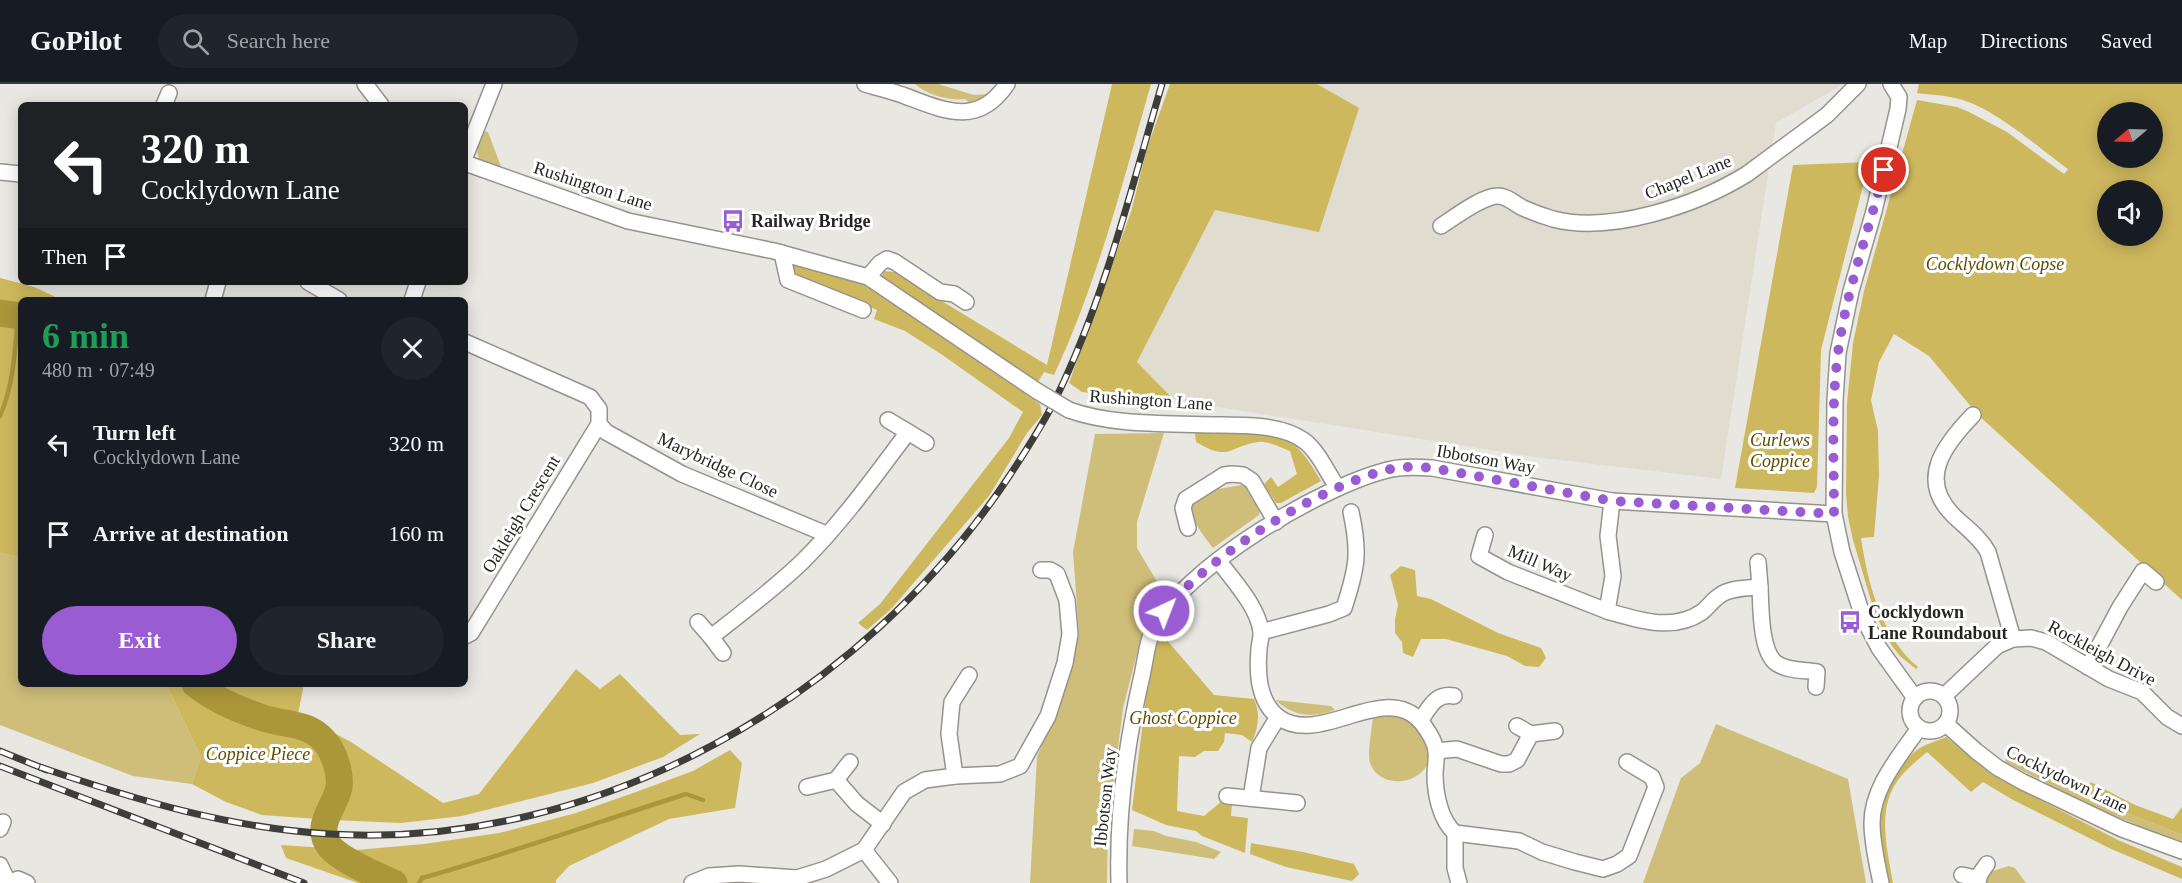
<!DOCTYPE html>
<meta charset="utf-8">
<style>
:root{--surface:#171b24;--page:#20242c;--text:#f1f3f6;--muted:#9ea1a6;--line:#363941;--accent:#9a5cd2}
body{margin:0;font-family:"Times New Roman",serif;background:var(--page);color:var(--text);height:100vh;display:flex;flex-direction:column;font-size:22px;white-space:nowrap}
*{box-sizing:border-box;margin:0}
p{font-size:20px;color:var(--muted)}
.icon{flex:none;width:33px;height:33px;fill:none;stroke:currentColor;stroke-width:2;stroke-linecap:round;stroke-linejoin:round}
.map{position:relative;flex:1;overflow:hidden}
.details{position:absolute;left:18px;top:213px;width:450px;height:390px;display:flex;flex-direction:column;background:var(--surface);border-radius:9px;box-shadow:0 3px 15px #0003}
.details>*{flex:none}
.top-card{position:absolute;left:18px;top:18px;width:450px;height:183px;border-radius:9px;box-shadow:0 3px 15px #0003;background:#202124;color:#fff;overflow:hidden}
.needle{width:39px;rotate:251deg}
.controls{position:absolute;left:2097px;top:18px;display:grid;gap:12px}
.controls a{display:grid;place-items:center;width:66px;height:66px;border-radius:50%;background:var(--surface);box-shadow:0 3px 15px #0003;font-size:30px}
.pin{position:absolute;display:grid;place-items:center;width:51px;height:51px;color:#fff;margin:-26px;border:3px solid #fff;border-radius:50%;box-shadow:0 2px 6px #0007}
.me{position:absolute;width:66px;margin:-33px;rotate:43deg;stroke-linejoin:round;filter:drop-shadow(0 0 4px #0008)}
.turn{display:flex;align-items:center;gap:21px;height:126px;padding:0 24px;font-size:27px}
.turn .icon{width:78px;height:78px;stroke-width:2.5}
.turn b{display:block;font-size:42px;line-height:51px}
.then{display:flex;align-items:center;height:57px;padding:0 24px;background:#0003;gap:12px;font-size:22px}
.round{display:grid;place-items:center;flex:none;width:63px;height:63px;border-radius:32px;background:var(--page)}
.overview{display:flex;align-items:center;justify-content:space-between;height:102px;padding:0 24px}
h1{font-size:36px;font-weight:700;line-height:45px;color:#1e9e55}
.primary-button{display:flex;gap:12px;margin-top:auto;padding:12px 24px}
.primary-button a{flex:1;height:69px;border-radius:36px;background:var(--accent);color:#fff;font-size:24px;font-weight:700;line-height:69px;text-align:center}
.primary-button a+a{background:var(--page);color:var(--text)}
ul{padding:0;list-style:none}
li{display:flex;align-items:center;gap:18px;height:90px;padding:0 24px}
li div{flex:1}
li b{display:block;font-size:22px}
li em{font-style:normal}
header{display:flex;align-items:center;gap:36px;box-sizing:border-box;height:84px;padding:0 30px;background:var(--surface);border-bottom:2px solid var(--line)}
header strong{font-size:28px}
nav{display:flex;gap:33px;margin-inline-start:auto;font-size:21px}
.search{width:420px;height:54px;background:var(--page);display:flex;align-items:center;gap:15px;box-sizing:border-box;padding:0 21px;border-radius:33px;color:var(--muted);font-size:22px}
.map>svg:first-child{display:block}
.built{fill:#e0dccf}
.green{fill:#cfbe79}
.forest{fill:#ceb85e;fill-rule:evenodd}
.lines{fill:none;stroke-linecap:round;stroke-linejoin:round}
.stream{stroke:#ac963a;stroke-width:4.5}
.river{stroke:#ac963a;stroke-width:27}
.minor-casing{stroke:#95938e;stroke-width:18}
.minor{stroke:#fff;stroke-width:15}
.rail-casing{stroke:#3d3d3a;stroke-width:7}
.rail{stroke:#fff;stroke-width:4.5;stroke-dasharray:14;stroke-linecap:butt}
.minor-bridge-casing{stroke:#95938e;stroke-width:18;stroke-linecap:butt}
.minor-bridge{stroke:#fff;stroke-width:15}
.route{stroke:#9a5cd2;stroke-width:10;stroke-dasharray:0 18}
.labels{text-anchor:middle;dominant-baseline:central;stroke-width:6;stroke-linejoin:round;paint-order:stroke}
.street-label{font-size:18px;fill:#252522;stroke:#fff}
.poi-label{font-size:18px;font-weight:bold;fill:#252522;stroke:#fff;text-anchor:start}
.park-label{font-size:18px;font-style:italic;fill:#5c4d02;stroke:#fff}
</style>
<header>
<strong>GoPilot</strong>
<div class="search"><svg class="icon" aria-label="search" viewBox="0 0 24 24"><circle cx="10" cy="10" r="6"/><path d="M15 15l6 6"/></svg>Search here</div>
<nav><a>Map</a><a>Directions</a><a>Saved</a></nav>
</header>
<div class="map">
<svg width="2182" height="799" viewBox="0 0 2182 799">
<rect width="100%" height="100%" fill="#e9e7e1"/>
<polygon class="built" points="1317,0 1843,0 1776,39 1721,395 1535,373 1174,316 1137,278 1215,126"/>
<g class="green">
<path d="M915,0H938L974,11L989,10L970,19L965,15C949,17 927,11 915,0Z"/>
<path d="M481,46L488,48L503,88L480,77C475,65 477,58 481,46Z"/>
<polygon points="1164,349 1137,438 1137,464 1162,506 1146,535 1123,624 1108,744 1107,799 1030,799 1037,673 1070,592 1079,549 1073,468 1095,350"/>
<path d="M1241,401L1245,402L1260,428L1259,431L1213,464C1201,448 1175,418 1208,407C1215,405 1232,403 1241,401Z"/>
<polygon points="0,469 21,473 21,600 166,600 201,673 192,700 133,692 0,641"/>
<path d="M1276,616L1331,622L1335,626C1314,634 1293,633 1276,616Z"/>
<path d="M1383,630C1393,631 1406,632 1414,639C1424,647 1434,670 1427,681C1416,702 1379,704 1370,679C1367,669 1372,644 1373,633Z"/>
<polygon points="1716,640 1848,695 1866,799 1643,799 1681,694 1700,679"/>
<polygon points="2006,674 2074,706 2084,708 2122,727 2182,751 2182,760 2085,719 2005,678"/>
<polygon points="1134,745 1154,747 1166,752 1196,758 1221,768 1214,775 1132,762"/>
<polygon points="2009,782 2015,784 2026,799 1987,799 1985,795 1990,788"/>
</g>
<g class="forest">
<path d="M1112,0H1151C1123,98 1097,199 1054,291L1044,288L1038,298L1025,293L881,194L884,187L894,188L1047,281Z"/>
<polygon points="1170,0 1317,0 1359,24 1319,148 1215,126 1137,278 1174,316 1152,317 1082,308 1069,299 1131,128 1147,64"/>
<path d="M1919,0H2182V516L1978,331L1929,272L1894,250L1879,278L1871,316L1878,347L1879,392L1874,453L1861,454C1868,500 1881,552 1918,583L1916,585L1900,572L1892,562L1875,530L1853,456L1848,433L1846,410L1847,319L1853,259L1864,207L1917,16L1957,23L1969,28L2007,48L2064,90L2068,85C2039,64 1993,23 1959,15C1945,11 1931,11 1917,9ZM2108,28H2152V74H2108ZM2108,106H2152V152H2108Z"/>
<polygon points="1869,78 1821,266 1817,403 1814,409 1735,404 1793,81"/>
<polygon points="794,176 863,200 924,239 1040,320 1042,331 1027,349 989,412 891,525 867,546 858,539 880,520 1009,354 1023,328 941,270 905,247 874,235 877,226 794,190 790,180"/>
<polygon points="0,194 34,203 62,216 21,216 21,473 0,469"/>
<path d="M1202,346C1226,347 1258,345 1281,352C1298,358 1313,383 1321,397L1281,419H1276L1264,400L1271,393L1278,403L1297,390L1290,367C1281,364 1267,356 1258,358C1227,363 1230,378 1196,358L1195,350Z"/>
<polygon points="1401,482 1415,486 1417,512 1431,515 1498,549 1541,564 1546,574 1539,583 1525,582 1507,572 1446,555 1421,555 1413,573 1403,569 1402,558 1395,549 1395,535 1398,521 1390,491"/>
<path d="M1165,554L1214,611L1254,615C1261,631 1258,643 1252,658L1242,651L1225,649L1224,658L1218,667H1204L1195,673L1179,672L1177,727L1204,732L1222,717L1232,719L1231,732L1248,734L1245,769L1202,752L1196,747L1166,741L1132,726L1150,581L1156,557Z"/>
<polygon points="576,585 600,605 620,590 680,651 700,650 663,673 593,699 462,732 401,739 332,736 262,731 226,718 192,700 201,673 166,600 304,600 298,630 351,658 443,719 479,710"/>
<path d="M1946,653L1993,691L2019,705L2118,756L2182,783V795L2109,764L2013,716L1983,698L1971,708L1927,668C1919,675 1910,682 1902,691C1875,722 1887,763 1893,799H1888C1879,755 1872,723 1901,684C1906,676 1912,669 1920,664C1928,659 1937,657 1946,653Z"/>
<polygon points="730,666 742,679 735,724 669,735 569,782 556,796 556,799 358,799 286,774 281,761 356,766 424,760 499,749 576,729 636,708 693,687"/>
<polygon points="2091,698 2135,721 2173,735 2182,723 2182,751 2122,727 2084,708"/>
<polygon points="1251,759 1303,768 1354,780 1359,790 1352,797 1286,783 1250,770"/>
</g>
<g class="lines">
<g class="stream">
<path d="M0,332C14,300 15,265 18,231"/>
<path d="M419,799L422,794C511,769 598,738 686,710L703,716"/>
</g>
<g class="river">
<polyline points="0,229 21,232"/>
<path d="M195,600C215,616 236,625 260,633C288,643 311,636 329,663C335,673 341,691 339,703C336,722 313,742 330,763C342,777 376,791 394,799"/>
</g>
<g class="minor-casing">
<g id="minor">
<polyline points="365,0 381,21"/>
<path d="M865,0C878,4 892,7 905,12C945,27 978,43 1007,0"/>
<polyline points="1891,0 1899,13 1898,25 1874,127 1851,207 1838,269 1835,316 1834,430 1842,468 1863,533 1879,564 1915,614"/>
<polyline points="164,21 169,9"/>
<polyline points="465,73 494,0"/>
<polyline points="465,79 628,137 774,167 868,193 1037,307"/>
<polyline points="0,88 21,90"/>
<path d="M1441,142C1455,133 1482,112 1498,112C1507,112 1515,120 1523,124C1532,128 1543,132 1553,135C1611,150 1697,121 1747,90L1827,31L1858,0"/>
<polyline points="782,169 788,196 863,226"/>
<polyline points="868,193 880,179 887,175 895,178 940,208 954,210 966,218"/>
<polyline points="308,198 339,216"/>
<polyline points="213,216 218,198"/>
<polyline points="412,216 418,198"/>
<polyline points="465,258 590,313 599,325 599,340 471,549 465,552"/>
<path d="M1069,326C1114,342 1166,339 1214,341C1240,341 1280,340 1303,356C1318,366 1327,389 1338,404"/>
<path d="M1973,331C1945,360 1917,395 1953,431C1965,443 1980,453 1988,468L2013,555"/>
<polyline points="888,336 908,348"/>
<polyline points="599,340 606,348 682,390 826,450"/>
<polyline points="1188,444 1183,424 1186,415 1224,391 1232,390 1243,391 1252,397 1276,438"/>
<polyline points="1485,451 1479,472 1508,488 1607,527 1613,492 1608,452 1612,417"/>
<path d="M1219,477C1233,497 1257,521 1261,547C1262,553 1259,560 1259,565C1257,589 1258,617 1278,633C1320,664 1385,595 1422,639C1428,647 1435,657 1436,667C1437,675 1435,683 1435,690C1435,709 1440,736 1455,749L1519,757L1542,768L1575,778L1603,785L1617,780L1629,772L1656,703L1652,693L1627,678"/>
<polyline points="1758,478 1760,503"/>
<path d="M1607,527C1638,536 1673,548 1702,528C1708,523 1713,516 1719,512C1729,504 1747,504 1760,503C1761,522 1760,567 1776,579C1787,587 1804,586 1817,588L1816,603"/>
<path d="M698,538L711,553C742,529 775,504 803,477C843,437 875,392 908,348L926,359"/>
<path d="M1261,548L1329,530L1344,524C1357,484 1360,469 1351,428"/>
<polyline points="711,553 723,569"/>
<polyline points="2088,583 2120,523 2143,487 2156,498"/>
<circle cx="1930" cy="627" r="20"/>
<polyline points="1944,612 1997,562 2013,555 2031,554 2046,558 2109,595 2142,608 2167,633 2182,642"/>
<path d="M1420,637C1430,623 1435,609 1454,612"/>
<polyline points="1946,640 1976,667 1998,684 2023,698 2122,745 2182,767"/>
<polyline points="1517,642 1531,650"/>
<polyline points="1436,667 1457,665 1501,680 1509,680 1517,676 1531,650 1555,647"/>
<polyline points="955,692 949,650 952,618 969,591"/>
<polyline points="836,696 850,678"/>
<polyline points="807,703 836,696 857,720 883,740"/>
<polyline points="1227,712 1297,719"/>
<polyline points="1251,714 1259,664 1278,633"/>
<polyline points="0,745 3,738"/>
<polyline points="1455,749 1455,784 1459,799"/>
<polyline points="864,766 890,799"/>
<polyline points="0,781 8,798"/>
<polyline points="1962,791 1971,793 1978,798 1980,790 1987,780"/>
<polyline points="7,799 18,795 27,799"/>
<polyline points="692,799 709,792 739,790 797,794 826,785 864,766 904,708 925,696 955,692 1000,690 1020,682 1048,632 1065,579 1070,550 1067,516 1057,490 1050,486 1041,486"/>
<path d="M1119,799C1117,731 1126,662 1141,596C1145,581 1146,562 1152,548C1180,485 1326,399 1392,385C1405,382 1419,383 1432,384L1612,417L1834,430"/>
<path d="M1881,799C1877,779 1872,759 1872,739C1872,703 1900,672 1919,644"/>
</g>
</g>
<use href="#minor" class="minor"/>
<g class="rail-casing">
<g id="rail">
<polyline points="0,667 47,686"/>
<polyline points="0,682 304,799"/>
<path d="M40,683C136,716 228,744 330,750C599,766 864,612 1010,391C1027,365 1044,339 1057,312C1105,213 1131,105 1162,0"/>
</g>
</g>
<use href="#rail" class="rail"/>
<g class="minor-bridge-casing">
<polyline id="minor-bridge" points="1037,307 1069,326"/>
</g>
<use href="#minor-bridge" class="minor-bridge"/>
</g>
<g class="lines">
<path class="route" d="M1164,527C1210,471 1321,401 1391,385C1405,382 1419,383 1432,384L1612,417L1834,430C1834,377 1831,322 1838,269C1846,207 1869,147 1884,86"/>
</g>
<defs>
<g id="bus-bare" transform="scale(1.8)"><path d="M-5-6H5V4H4V6H2V4H-2V6H-4V4H-5ZM-3.5-4V0h7V-4ZM-3.5 1.2v1.5H-2V1.2ZM2 1.2v1.5H3.5V1.2Z" fill="#9a5cd2" stroke="#fff" stroke-width="2.5" paint-order="stroke"/></g>
</defs>
<g fill-rule="evenodd">
<use href="#bus-bare" x="733" y="137"/>
<use href="#bus-bare" x="1850" y="538"/>
</g>
<g class="labels">
<g class="street-label">
<text transform="translate(1688 93) rotate(-22)">Chapel Lane</text>
<text transform="translate(593 102) rotate(18)">Rushington Lane</text>
<text transform="translate(1151 316) rotate(4)">Rushington Lane</text>
<text transform="translate(1486 375) rotate(10)">Ibbotson Way</text>
<text transform="translate(718 381) rotate(25)">Marybridge Close</text>
<text transform="translate(521 430) rotate(-59)">Oakleigh Crescent</text>
<text transform="translate(1540 479) rotate(23)">Mill Way</text>
<text transform="translate(2102 569) rotate(28)">Rockleigh Drive</text>
<text transform="translate(2067 695) rotate(26)">Cocklydown Lane</text>
<text transform="translate(1105 713) rotate(-84)">Ibbotson Way</text>
</g>
<g class="poi-label">
<text x="751" y="137">Railway Bridge</text>
<text x="1868" y="528">Cocklydown<tspan x="1868" dy="21">Lane Roundabout</tspan></text>
</g>
<g class="park-label">
<text x="1995" y="180">Cocklydown Copse</text>
<text x="1780" y="356">Curlews<tspan x="1780" dy="21">Coppice</tspan></text>
<text x="1183" y="634">Ghost Coppice</text>
<text x="258" y="670">Coppice Piece</text>
</g>
</g>
</svg>
<div class="controls">
<a><svg class="needle" viewBox="-14 -14 28 28"><path d="M0-13l5 13h-10z" fill="#e53935"/><path d="M0 13l5-13h-10z" fill="#9ea1a6"/></svg></a>
<a><svg class="icon" aria-label="sound" viewBox="0 0 24 24"><path d="M4 9h4l5-4v14l-5-4H4zM17 9q2 3 0 6"/></svg></a>
</div>
<div class="pin" style="left:1884px;top:86px;background:#d93025"><svg class="icon" aria-label="arrive" viewBox="0 0 24 24"><path d="M6 21V4h12l-3 4 3 4H6"/></svg></div>
<svg class="me" style="left:1164px;top:527px" viewBox="-20 -20 40 40"><circle r="17" fill="#9a5cd2" stroke="#fff" stroke-width="3"/><path d="M0-11L8 9 0 5-8 9z" fill="#fff"/></svg>
<div class="top-card">
<div class="turn"><svg class="icon" aria-label="left" viewBox="0 0 24 24"><path d="M17 20v-9H6M10 6l-5 5 5 5"/></svg><div><b>320 m</b>Cocklydown Lane</div></div>
<div class="then">Then<svg class="icon" aria-label="arrive" viewBox="0 0 24 24"><path d="M6 21V4h12l-3 4 3 4H6"/></svg></div>
</div>
<section class="details">
<div class="overview"><div><h1>6 min</h1><p>480 m · 07:49</p></div><a class="round"><svg class="icon" aria-label="close" viewBox="0 0 24 24"><path d="M6 6l12 12M18 6L6 18"/></svg></a></div>
<ul>
<li><svg class="icon" aria-label="left" viewBox="0 0 24 24"><path d="M17 20v-9H6M10 6l-5 5 5 5"/></svg><div><b>Turn left</b><p>Cocklydown Lane</p></div><em>320 m</em></li>
<li><svg class="icon" aria-label="arrive" viewBox="0 0 24 24"><path d="M6 21V4h12l-3 4 3 4H6"/></svg><div><b>Arrive at destination</b></div><em>160 m</em></li>
</ul>
<div class="primary-button"><a>Exit</a><a>Share</a></div>
</section>
</div>
